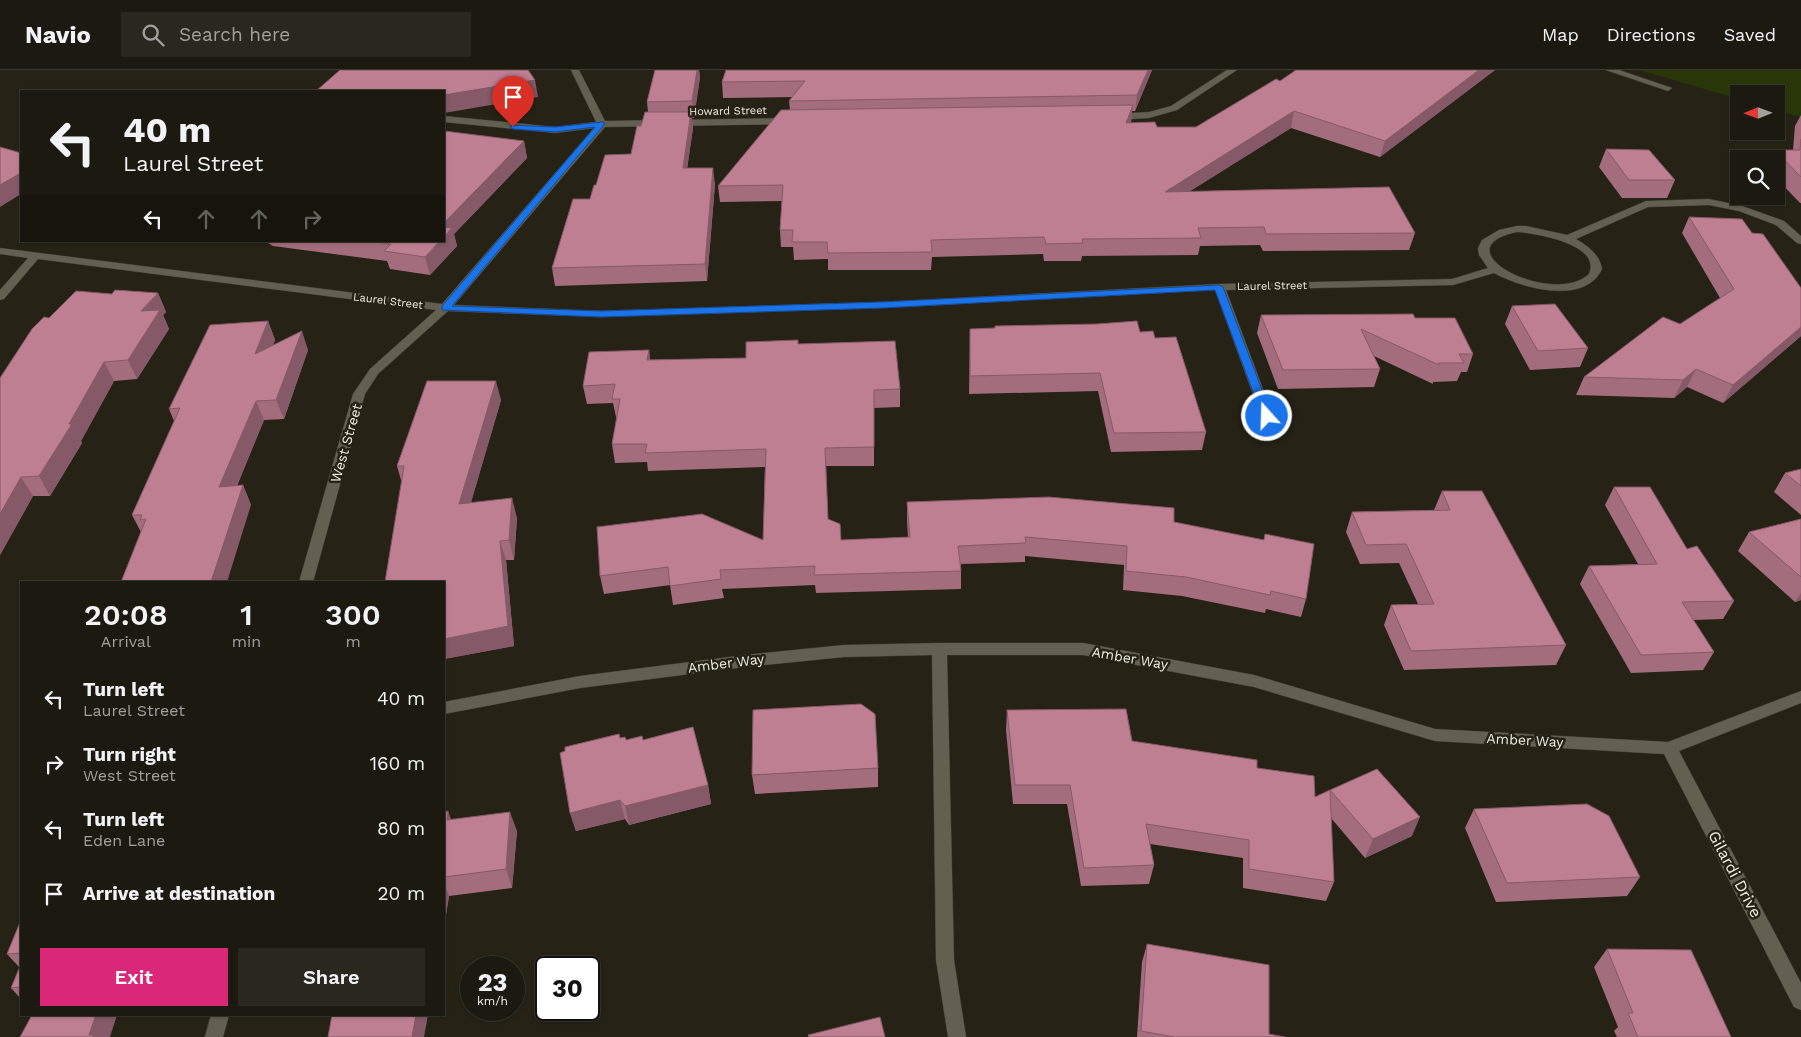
<!DOCTYPE html>
<style>
:root{--surface:#1c1a10;--page:#29271e;--text:#f1f3f6;--muted:#a0a19f;--line:#3a3830;--accent:#db2777}
body{margin:0;font-family:"Work Sans",sans-serif;background:var(--page);color:var(--text);height:100vh;display:flex;flex-direction:column;font-size:19px;white-space:nowrap}
*{box-sizing:border-box;margin:0}
p{font-size:16px;color:var(--muted)}
.icon{flex:none;width:28px;height:28px;fill:none;stroke:currentColor;stroke-width:2;stroke-linecap:round;stroke-linejoin:round}
.map{position:relative;flex:1;overflow:hidden}
.panel{position:absolute;left:20px;top:511px;width:425px;height:435px;display:flex;flex-direction:column;background:var(--surface);border-radius:0px;box-shadow:0 1px 4px #0004,0 0 0 1px var(--line)}
.panel>*{flex:none}
.hud{position:absolute;left:20px;top:20px;width:425px;height:152px;border-radius:0px;box-shadow:0 1px 4px #0004,0 0 0 1px var(--line);background:#1c1a10;color:var(--text);overflow:hidden}
.needle{width:32px;rotate:269deg}
.tools{position:absolute;left:1730px;top:15px;display:grid;gap:10px}
.tools a{display:grid;place-items:center;width:55px;height:55px;border-radius:0px;background:var(--surface);box-shadow:0 1px 4px #0004,0 0 0 1px var(--line);font-size:25px}
.speed{position:absolute;left:460px;top:886px;display:flex;gap:10px;font-size:25px;font-weight:700;text-align:center}
.speed>*{display:grid;place-content:center;width:65px;height:65px;border-radius:50%;background:var(--surface);box-shadow:0 1px 4px #0004,0 0 0 1px var(--line);line-height:1}
.speed small{font-size:12px;font-weight:400}
.speed .limit{border:2px solid #111;border-radius:8px;background:#fff;color:#111}
.pin{position:absolute;display:grid;place-items:center;width:42px;height:42px;color:#fff;margin:-51px -21px;border-radius:50% 50% 50% 0;rotate:-45deg;box-shadow:0 0 5px #0007}
.pin .icon{rotate:45deg}
.me{position:absolute;width:55px;margin:-28px;rotate:340deg;stroke-linejoin:round;filter:drop-shadow(0 0 4px #0008)}
.turn{display:flex;align-items:center;gap:18px;height:105px;padding:0 20px;font-size:22px}
.turn .icon{width:65px;height:65px;stroke-width:2.5}
.turn b{display:block;font-size:35px;line-height:42px}
.lanes{display:flex;align-items:center;height:48px;padding:0 20px;background:#0003;justify-content:center;gap:25px;direction:ltr}
.lanes .off{opacity:.35}
.eta{display:flex;justify-content:space-evenly;align-items:center;height:85px;text-align:center}
.eta b{font-size:30px;font-weight:600;line-height:35px}
.cta{display:flex;gap:10px;margin-top:auto;padding:10px 20px}
.cta a{flex:1;height:58px;border-radius:0px;background:var(--accent);color:#fff;font-size:20px;font-weight:600;line-height:58px;text-align:center}
.cta a+a{background:var(--page);color:var(--text)}
ul{padding:0;list-style:none}
li{display:flex;align-items:center;gap:15px;height:65px;padding:0 20px}
li div{flex:1}
li b{display:block;font-size:19px}
li em{font-style:normal}
header{display:flex;align-items:center;gap:30px;box-sizing:border-box;height:70px;padding:0 25px;background:var(--surface);border-bottom:1px solid var(--line)}
header strong{font-size:24px}
nav{display:flex;gap:28px;margin-inline-start:auto;font-size:18px}
.search{width:350px;height:45px;background:var(--page);display:flex;align-items:center;gap:12px;box-sizing:border-box;padding:0 18px;border-radius:0px;color:var(--muted);font-size:19px}
.map>svg:first-child{display:block}
.green{fill:#293708}
.lines{fill:none;stroke-linecap:round;stroke-linejoin:round}
.minor-casing{stroke:#403d34;stroke-width:1}
.minor{fill:#635f51;fill-rule:evenodd}
.wall{fill:#a36d7e}
.shaded-wall{fill:#855967}
.building{fill:#be7f93;stroke:#855967}
.route{fill:#1a73e8;stroke:#114b97}
.labels{text-anchor:middle;dominant-baseline:central;stroke-width:5;stroke-linejoin:round;paint-order:stroke}
.far-street-label{font-size:11px;fill:#efede4;stroke:#262216}
.street-label{font-size:14px;fill:#efede4;stroke:#262216}
.near-street-label{font-size:16px;fill:#efede4;stroke:#262216}
</style>
<header>
<strong>Navio</strong>
<div class="search"><svg class="icon" aria-label="search" viewBox="0 0 24 24"><circle cx="10" cy="10" r="6"/><path d="M15 15l6 6"/></svg>Search here</div>
<nav><a>Map</a><a>Directions</a><a>Saved</a></nav>
</header>
<div class="map">
<svg width="1801" height="967" viewBox="0 0 1801 967">
<rect width="100%" height="100%" fill="#262216"/>
<polygon class="green" points="1639,0 1801,0 1801,47 1776,40 1776,24 1739,24 1739,29"/>
<g class="lines">
<g class="minor-casing">
<g id="minor">
<path d="M571,0H579L605,51L790,48L795,51L790,54L605,57L454,235L601,241L882,232L1219,214L1452,209L1488,198L1479,185L1478,178L1482,170L1499,160L1517,156H1526L1567,165L1646,131L1709,129L1742,136L1784,151L1801,166V174L1797,173L1776,155L1739,141L1709,135L1648,137L1576,169C1588,176 1600,185 1602,199C1585,236 1521,218 1494,203L1453,215L1226,220L1273,346L1267,350L1261,346L1215,220L882,238L601,247L448,241L378,304L365,324L313,512H299L353,324L370,299L436,240L38,189L4,229L0,230V220L28,188L0,184V178L442,234L594,58L555,63L444,52V46L555,57L596,52ZM1517,162C1535,163 1602,174 1589,204C1553,238 1437,179 1517,162Z"/>
<polygon points="1227,0 1237,0 1177,40 1149,48 1114,50 1109,47 1114,44 1149,42 1171,36"/>
<polygon points="1606,0 1619,0 1672,18 1668,21 1665,20"/>
<polygon points="939,573 1083,573 1254,605 1435,659 1668,672 1801,621 1801,633 1679,681 1801,913 1801,940 1794,937 1664,684 1435,671 1254,617 1083,585 947,585 954,890 966,967 948,967 936,890 932,585 844,587 745,597 580,618 444,644 444,632 580,606 745,585 844,575"/>
<polygon points="211,945 229,945 223,967 205,967"/>
</g>
</g>
<use href="#minor" class="minor"/>
</g>
<g class="wall">
<polygon points="655,0 699,0 700,7 694,48 692,48 693,58 687,98 715,114 707,211 555,216 552,198 590,129 596,115 631,84 648,42 647,32"/>
<polygon points="726,0 1152,0 1135,41 1132,41 1131,53 1157,57 1196,57 1280,11 1495,0 1380,87 1291,58 1190,121 1415,163 1409,180 1263,181 1260,175 1200,176 1198,185 1082,186 1081,191 1044,191 1043,184 932,187 931,200 828,200 828,189 794,190 793,177 781,177 780,160 782,131 720,132 718,116 790,40 789,31 792,27 723,28 722,12"/>
<polygon points="1801,45 1801,133 1800,133 1776,108 1776,89 1771,89 1775,80 1793,80 1795,56"/>
<polygon points="524,71 527,88 454,164 457,176 430,205 390,199 387,191 273,176 265,171 444,171"/>
<polygon points="1606,79 1675,110 1667,128 1622,128 1599,97"/>
<polygon points="1689,147 1752,163 1801,218 1801,266 1723,333 1687,317 1674,328 1576,325 1584,307 1680,254 1720,228 1682,163"/>
<polygon points="158,223 166,242 163,245 169,259 137,309 114,311 81,371 82,373 50,426 33,426 0,485 49,248 112,224"/>
<polygon points="1512,236 1588,278 1580,297 1530,300 1505,254"/>
<polygon points="1261,245 1415,248 1473,284 1467,302 1461,302 1457,311 1433,312 1433,314 1374,286 1380,299 1374,317 1278,319 1257,263"/>
<polygon points="268,251 275,270 273,275 308,280 284,349 264,350 237,416 243,415 251,435 141,462 132,445 174,351 169,339"/>
<polygon points="970,259 1140,262 1155,268 1206,362 1202,380 1111,382 1098,321 969,324"/>
<polygon points="798,274 900,319 900,337 874,338 874,396 826,396 828,449 841,470 908,467 907,451 907,432 1174,452 1306,529 1301,547 1266,539 1265,543 1182,526 1123,520 1124,495 1025,486 1025,492 961,494 961,519 816,523 815,515 722,519 724,528 673,535 670,515 604,524 600,506 763,470 765,397 648,401 647,392 615,393 612,374 617,347 616,347 613,333 587,334 583,316 649,280 650,290 746,288"/>
<polygon points="501,330 471,432 517,448 514,490 506,490 514,576 444,589 444,512 401,410 397,396"/>
<polygon points="1801,399 1801,445 1774,422 1785,403"/>
<polygon points="1614,417 1687,479 1734,531 1723,549 1693,550 1714,582 1703,600 1631,603 1580,514 1589,496 1638,494 1605,435"/>
<polygon points="1442,421 1566,575 1556,595 1404,600 1384,555 1391,535 1418,534 1399,493 1360,494 1346,462 1352,442 1434,440"/>
<polygon points="1801,449 1801,530 1795,532 1738,481 1749,462"/>
<polygon points="1007,640 1132,671 1257,698 1315,727 1330,720 1412,766 1365,788 1331,748 1334,812 1326,831 1243,818 1243,788 1150,774 1154,795 1149,814 1081,816 1067,734 1013,734 1006,660"/>
<polygon points="620,668 626,670 643,670 708,715 711,734 629,755 625,749 576,761 570,743 565,681"/>
<polygon points="878,698 878,717 755,724 752,705"/>
<polygon points="1474,739 1640,807 1627,826 1496,832 1465,758"/>
<polygon points="444,742 451,749 517,761 512,818 449,826 444,857"/>
<polygon points="21,850 21,929 11,918 20,898 7,884"/>
<polygon points="1147,874 1269,964 1285,967 1137,967 1142,892"/>
<polygon points="1607,879 1731,967 1617,967 1614,961 1618,957 1594,897"/>
</g>
<g class="shaded-wall">
<polygon points="697,0 699,0 700,7 694,48 692,31"/>
<polygon points="1148,0 1152,0 1135,41 1137,25"/>
<polygon points="1479,0 1495,0 1380,87 1385,71"/>
<polygon points="535,10 538,27 444,43 444,25"/>
<polygon points="1133,35 1131,51 1124,69 1126,53"/>
<polygon points="1294,41 1291,58 1163,138 1165,122"/>
<polygon points="691,42 693,58 685,114 683,98"/>
<polygon points="524,71 527,88 454,164 457,176 430,205 425,187 440,171 444,171 444,153"/>
<polygon points="713,98 715,114 707,211 705,194"/>
<polygon points="21,103 21,124 0,137 0,115"/>
<polygon points="158,223 166,242 163,245 169,259 137,309 128,290 141,241"/>
<polygon points="268,251 275,270 263,302 255,284"/>
<polygon points="1801,257 1801,266 1723,333 1733,315"/>
<polygon points="302,261 308,280 284,349 276,330"/>
<polygon points="649,280 651,298 647,290"/>
<polygon points="104,292 114,311 81,371 82,373 50,426 39,406"/>
<polygon points="1696,299 1687,317 1674,328 1683,310"/>
<polygon points="496,311 501,330 465,453 459,434"/>
<polygon points="256,331 264,350 228,436 219,417"/>
<polygon points="21,407 33,426 0,485 0,444"/>
<polygon points="243,415 251,435 227,512 211,512"/>
<polygon points="512,428 517,448 514,490 509,470"/>
<polygon points="500,471 506,490 514,576 444,589 444,569"/>
<polygon points="1801,523 1801,530 1795,532"/>
<polygon points="708,715 711,734 629,755 625,736"/>
<polygon points="620,730 625,749 576,761 570,743"/>
<polygon points="448,741 455,760 447,750"/>
<polygon points="510,742 517,761 512,818 506,799"/>
<polygon points="1420,747 1412,766 1365,788 1373,769"/>
<polygon points="444,813 449,826 444,857"/>
<polygon points="96,945 117,945 110,967 91,967 89,965"/>
<polygon points="416,945 428,945 424,967 412,967"/>
</g>
<g class="building">
<polygon points="340,0 528,0 535,10 444,25 444,21 316,21"/>
<polygon points="655,0 697,0 692,31 647,32"/>
<polygon points="726,0 1148,0 1137,25 789,31 805,11 722,12"/>
<polygon points="1296,0 1479,0 1385,71 1294,41 1165,122 1389,117 1415,163 1266,164 1264,157 1198,158 1201,168 1082,169 1083,173 1046,174 1044,167 931,170 932,182 828,183 827,172 792,172 793,160 780,160 783,115 718,116 781,40 1133,35 1126,53 1155,52 1157,57 1196,57 1276,9 1280,11"/>
<polygon points="645,42 691,42 683,98 713,98 705,194 552,198 573,129 590,129 594,115 596,115 605,85 631,84 637,56 641,56"/>
<polygon points="444,61 524,71 444,153"/>
<polygon points="1801,69 1801,107 1775,80 1800,80"/>
<polygon points="0,77 21,83 21,103 0,115"/>
<polygon points="1606,79 1649,80 1675,110 1629,110"/>
<polygon points="1689,147 1742,149 1752,163 1763,164 1801,218 1801,257 1733,315 1696,299 1683,310 1584,307 1663,247 1680,254 1734,219"/>
<polygon points="444,157 452,158 444,167"/>
<polygon points="367,171 440,171 425,187 384,181 391,174"/>
<polygon points="115,220 158,223 141,241 160,240 128,290 104,292 69,354 72,354 39,406 21,407 0,444 0,308 32,259 44,247 49,248 76,221 112,224"/>
<polygon points="1555,234 1588,278 1538,281 1512,236"/>
<polygon points="1413,244 1415,248 1455,248 1473,284 1459,284 1464,293 1438,293 1439,295 1361,259 1380,299 1283,300 1261,245"/>
<polygon points="268,251 255,284 302,261 276,330 256,331 219,417 243,415 211,512 121,512 146,449 140,450 142,445 132,445 180,338 169,339 210,255"/>
<polygon points="1137,251 1140,262 1153,261 1155,268 1176,267 1206,362 1114,363 1100,303 970,306 970,259 995,258 995,256 1097,254"/>
<polygon points="798,270 798,274 895,271 900,319 874,320 874,377 825,378 828,449 840,454 841,470 910,467 907,432 1049,427 1174,438 1174,452 1264,470 1265,464 1314,474 1306,529 1271,521 1270,525 1186,507 1126,501 1127,476 1025,467 1026,473 958,476 961,501 814,505 815,496 720,500 721,509 670,516 668,497 600,506 597,457 702,444 763,470 766,379 645,383 647,374 612,374 620,329 612,329 615,314 583,316 589,282 649,280 647,290 746,288 746,272"/>
<polygon points="427,311 496,311 459,434 512,428 509,470 500,471 508,556 444,569 444,512 385,512 404,396 397,396"/>
<polygon points="1801,399 1801,416 1785,403"/>
<polygon points="1614,417 1650,417 1687,479 1697,476 1734,531 1682,532 1714,582 1641,585 1589,496 1657,494"/>
<polygon points="1442,421 1482,421 1566,575 1411,581 1391,535 1434,534 1406,474 1366,475 1352,442 1450,440"/>
<polygon points="1801,449 1801,507 1749,462"/>
<polygon points="861,634 875,644 878,698 752,705 753,640"/>
<polygon points="1126,639 1132,671 1257,690 1257,698 1314,706 1315,727 1330,720 1334,812 1249,799 1249,770 1146,754 1154,795 1084,798 1070,715 1015,715 1007,640"/>
<polygon points="693,657 708,715 625,736 620,730 570,743 560,683 565,681 565,677 619,664 620,668 625,667 626,670 642,666 643,670"/>
<polygon points="1377,699 1420,747 1373,769 1330,720"/>
<polygon points="1587,734 1609,746 1640,807 1507,813 1474,739"/>
<polygon points="448,741 447,750 510,742 506,799 444,807 444,742"/>
<polygon points="21,850 21,883 7,884"/>
<polygon points="1147,874 1269,895 1269,964 1285,967 1175,967 1141,961"/>
<polygon points="1607,879 1691,880 1731,967 1638,967 1628,943 1633,943"/>
<polygon points="21,894 21,917 11,918"/>
<polygon points="32,945 96,945 89,965 94,965 93,967 20,967"/>
<polygon points="332,945 416,945 412,967 328,967"/>
<polygon points="880,947 885,967 809,967 808,965"/>
</g>
<polygon class="route" points="602,52 604,52 604,55 452,236 601,241 882,232 1219,215 1223,217 1272,346 1267,349 1262,346 1215,220 882,238 601,247 442,240 442,236 595,57 555,62 513,59 511,58 511,55 555,57"/>
<g class="labels">
<g class="far-street-label">
<text transform="translate(728 41) rotate(-1)">Howard Street</text>
<text transform="translate(1272 216) rotate(-1)">Laurel Street</text>
<text transform="translate(388 231) rotate(7)">Laurel Street</text>
</g>
<g class="street-label">
<text transform="translate(346 373) rotate(-74)">West Street</text>
<text transform="translate(1130 588) rotate(10)">Amber Way</text>
<text transform="translate(726 593) rotate(-7)">Amber Way</text>
<text transform="translate(1525 670) rotate(3)">Amber Way</text>
</g>
<g class="near-street-label">
<text transform="translate(1735 804) rotate(62)">Gilardi Drive</text>
</g>
</g>
</svg>
<div class="tools">
<a><svg class="needle" viewBox="-14 -14 28 28"><path d="M0-13l5 13h-10z" fill="#e53935"/><path d="M0 13l5-13h-10z" fill="#a0a19f"/></svg></a>
<a><svg class="icon" aria-label="search" viewBox="0 0 24 24"><circle cx="10" cy="10" r="6"/><path d="M15 15l6 6"/></svg></a>
</div>
<div class="speed"><div>23<small>km/h</small></div><div class="limit">30</div></div>
<div class="pin" style="left:513px;top:57px;background:#d93025"><svg class="icon" aria-label="arrive" viewBox="0 0 24 24"><path d="M6 21V4h12l-3 4 3 4H6"/></svg></div>
<svg class="me" style="left:1267px;top:346px" viewBox="-20 -20 40 40"><circle r="17" fill="#1a73e8" stroke="#fff" stroke-width="3"/><path d="M0-11L8 9 0 5-8 9z" fill="#fff"/></svg>
<div class="hud">
<div class="turn"><svg class="icon" aria-label="left" viewBox="0 0 24 24"><path d="M17 20v-9H6M10 6l-5 5 5 5"/></svg><div><b>40 m</b>Laurel Street</div></div>
<div class="lanes"><svg class="icon" aria-label="left" viewBox="0 0 24 24"><path d="M17 20v-9H6M10 6l-5 5 5 5"/></svg><svg class="icon off" aria-label="ahead" viewBox="0 0 24 24"><path d="M12 20V5M6 11l6-6 6 6"/></svg><svg class="icon off" aria-label="ahead" viewBox="0 0 24 24"><path d="M12 20V5M6 11l6-6 6 6"/></svg><svg class="icon off" aria-label="right" viewBox="0 0 24 24"><path d="M7 20v-9h11M14 6l5 5-5 5"/></svg></div>
</div>
<section class="panel">
<div class="eta">
<div><b>20:08</b><p>Arrival</p></div>
<div><b>1</b><p>min</p></div>
<div><b>300</b><p>m</p></div>
</div>
<ul>
<li><svg class="icon" aria-label="left" viewBox="0 0 24 24"><path d="M17 20v-9H6M10 6l-5 5 5 5"/></svg><div><b>Turn left</b><p>Laurel Street</p></div><em>40 m</em></li>
<li><svg class="icon" aria-label="right" viewBox="0 0 24 24"><path d="M7 20v-9h11M14 6l5 5-5 5"/></svg><div><b>Turn right</b><p>West Street</p></div><em>160 m</em></li>
<li><svg class="icon" aria-label="left" viewBox="0 0 24 24"><path d="M17 20v-9H6M10 6l-5 5 5 5"/></svg><div><b>Turn left</b><p>Eden Lane</p></div><em>80 m</em></li>
<li><svg class="icon" aria-label="arrive" viewBox="0 0 24 24"><path d="M6 21V4h12l-3 4 3 4H6"/></svg><div><b>Arrive at destination</b></div><em>20 m</em></li>
</ul>
<div class="cta"><a>Exit</a><a>Share</a></div>
</section>
</div>
